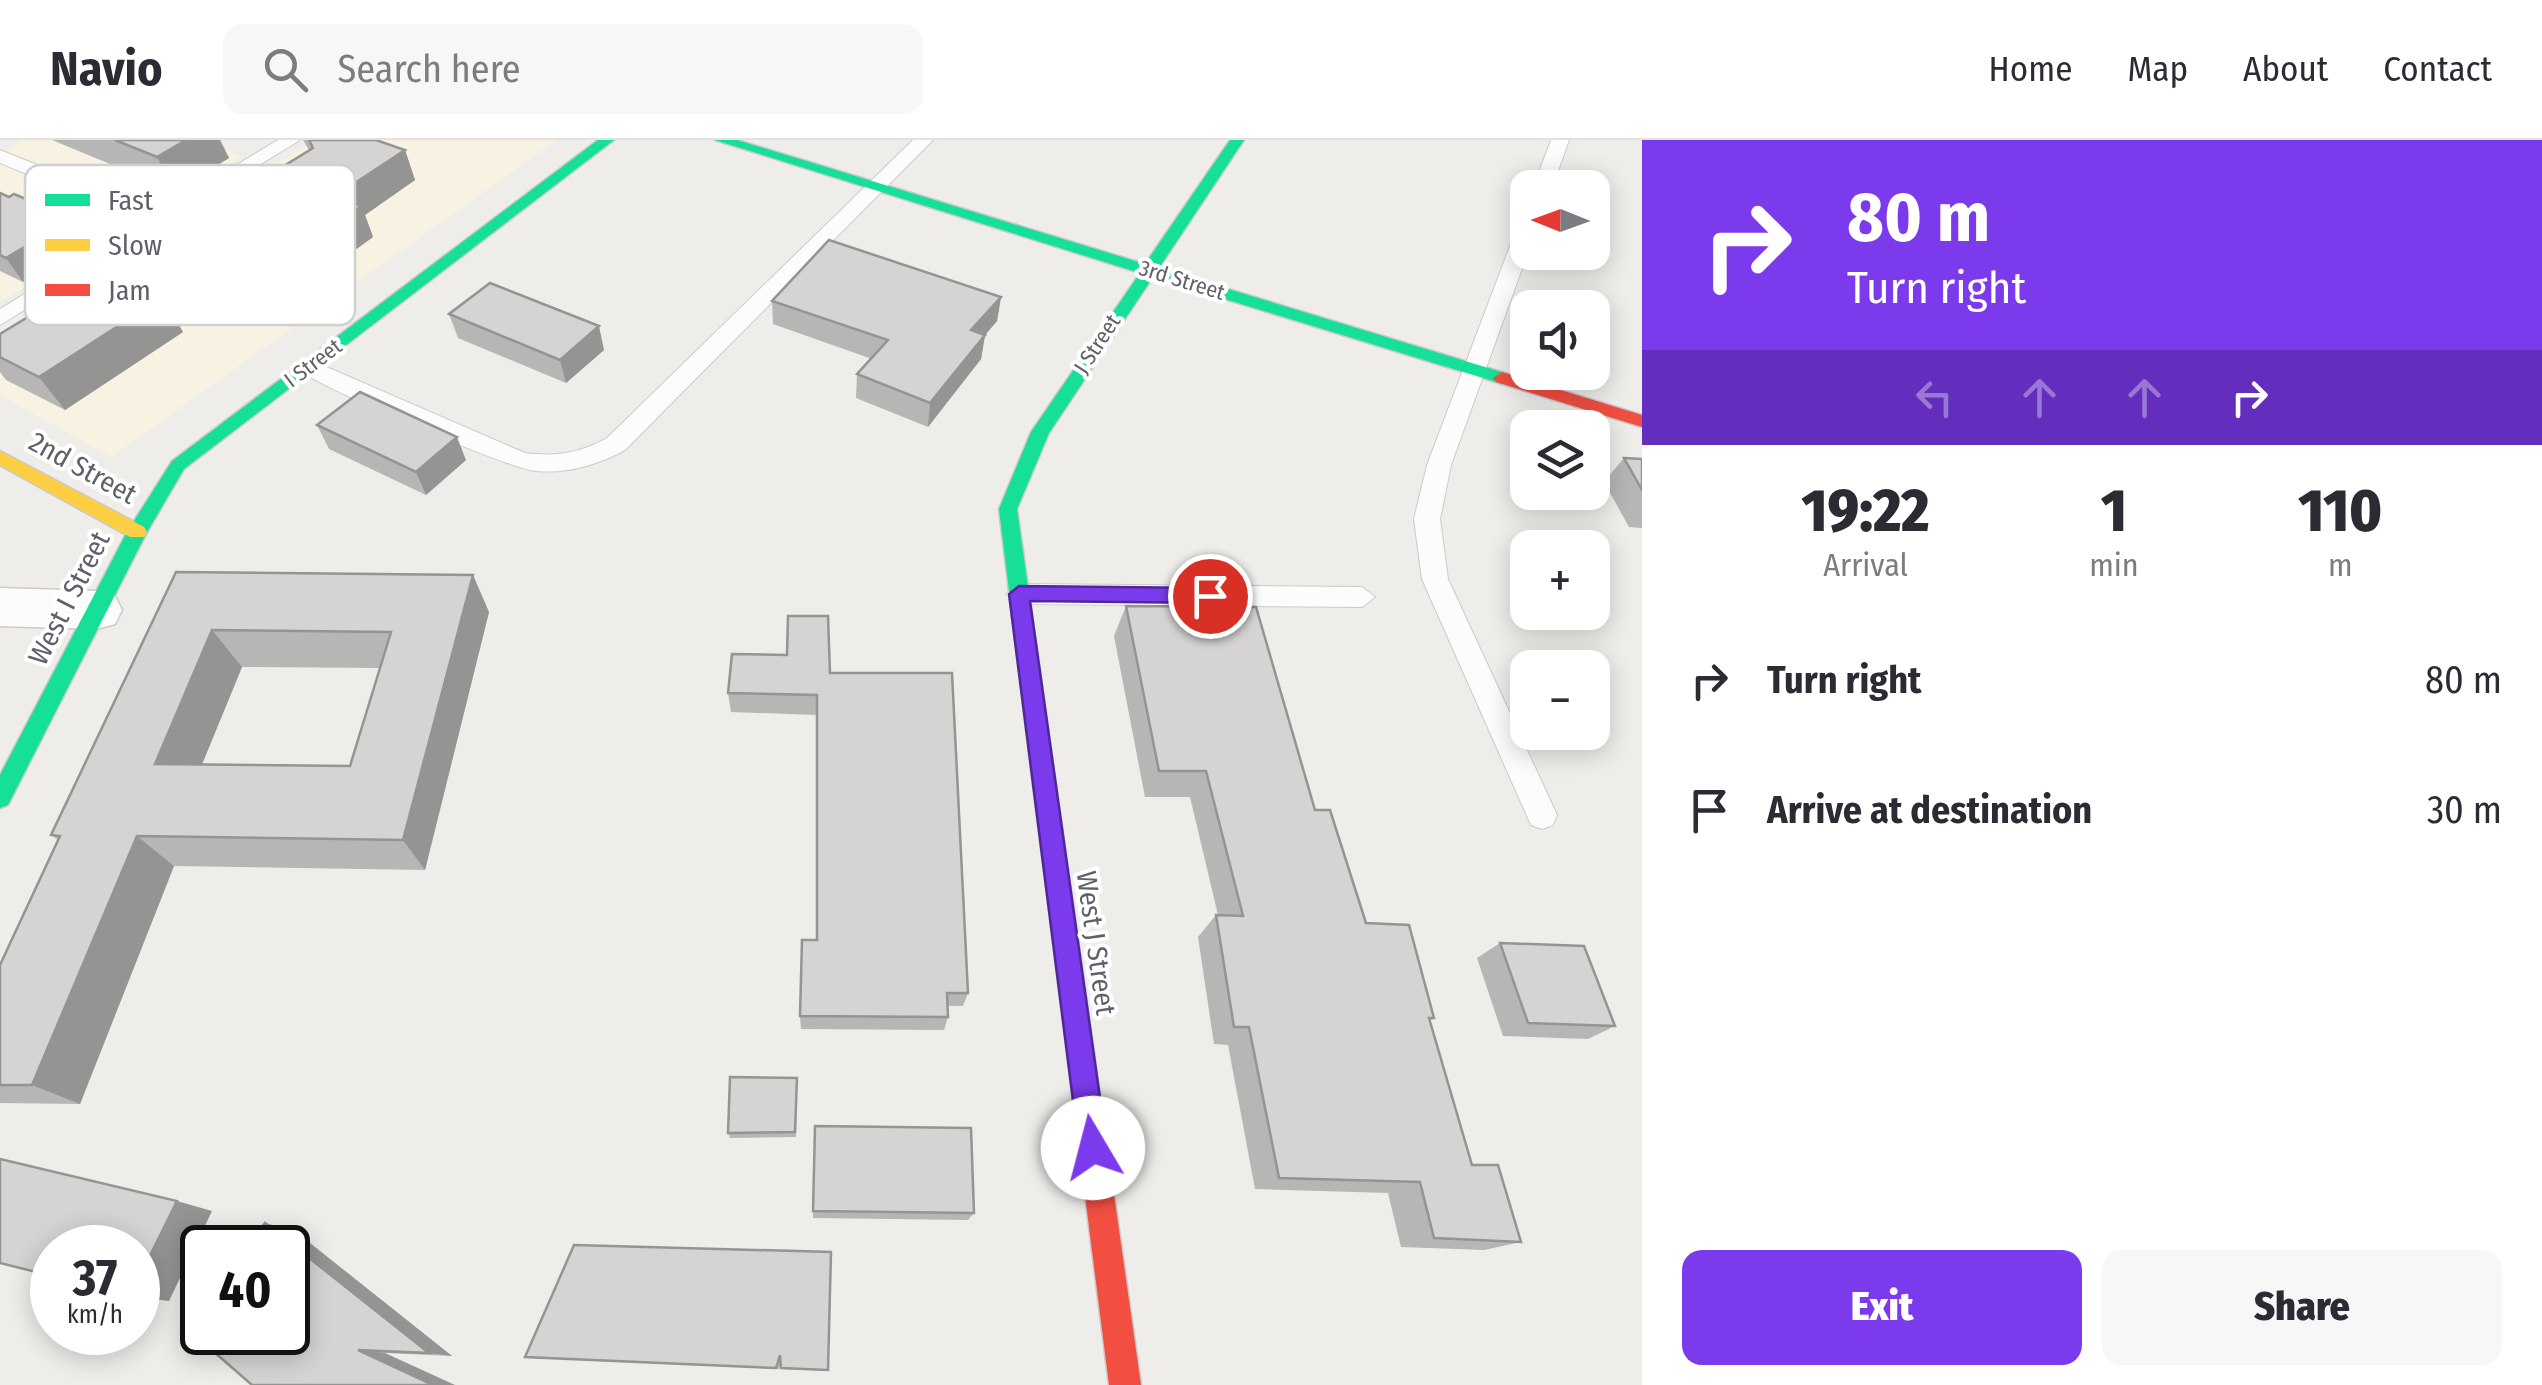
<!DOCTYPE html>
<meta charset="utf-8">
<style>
:root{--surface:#fff;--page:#f7f7f7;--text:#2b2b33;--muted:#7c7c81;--line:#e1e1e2;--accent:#7c3aed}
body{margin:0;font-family:"Fira Sans Condensed",sans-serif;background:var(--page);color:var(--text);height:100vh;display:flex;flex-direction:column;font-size:38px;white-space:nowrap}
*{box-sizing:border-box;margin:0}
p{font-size:32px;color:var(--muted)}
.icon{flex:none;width:55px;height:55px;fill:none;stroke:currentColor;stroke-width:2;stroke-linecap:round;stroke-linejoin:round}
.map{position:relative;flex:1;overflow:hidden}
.drawer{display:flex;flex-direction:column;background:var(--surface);width:900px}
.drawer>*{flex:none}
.guide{background:#7c3aed;color:#fff;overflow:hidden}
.needle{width:65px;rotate:271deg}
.buttons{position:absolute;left:1510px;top:30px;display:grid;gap:20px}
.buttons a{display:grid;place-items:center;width:100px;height:100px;border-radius:20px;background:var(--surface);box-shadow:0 5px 25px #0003;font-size:50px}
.speed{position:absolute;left:30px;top:1085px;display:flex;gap:20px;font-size:50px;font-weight:700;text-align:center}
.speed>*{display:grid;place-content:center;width:130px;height:130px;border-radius:50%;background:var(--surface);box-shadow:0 5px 25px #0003;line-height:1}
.speed small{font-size:25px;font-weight:400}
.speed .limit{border:5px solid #111;border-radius:15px;background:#fff;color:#111}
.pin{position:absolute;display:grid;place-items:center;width:85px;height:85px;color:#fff;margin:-42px;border:5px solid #fff;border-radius:50%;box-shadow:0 2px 10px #0007}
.me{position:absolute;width:110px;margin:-55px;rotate:352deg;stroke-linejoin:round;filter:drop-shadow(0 0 8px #0008)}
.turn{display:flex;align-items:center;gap:35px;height:210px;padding:0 40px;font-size:45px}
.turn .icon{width:130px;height:130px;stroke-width:2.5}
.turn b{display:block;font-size:70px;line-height:85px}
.lanes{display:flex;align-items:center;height:95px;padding:0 40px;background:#0003;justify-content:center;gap:50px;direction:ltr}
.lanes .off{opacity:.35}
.eta{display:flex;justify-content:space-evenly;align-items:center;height:170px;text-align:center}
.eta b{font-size:60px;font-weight:800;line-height:70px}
.button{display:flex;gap:20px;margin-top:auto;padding:20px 40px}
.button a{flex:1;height:115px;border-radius:20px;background:var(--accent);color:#fff;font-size:40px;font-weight:800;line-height:115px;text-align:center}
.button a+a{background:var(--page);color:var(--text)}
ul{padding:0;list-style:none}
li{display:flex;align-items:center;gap:30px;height:130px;padding:0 40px}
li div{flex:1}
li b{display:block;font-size:38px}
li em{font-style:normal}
header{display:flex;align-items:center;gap:60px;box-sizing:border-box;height:140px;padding:0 50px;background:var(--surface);border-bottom:2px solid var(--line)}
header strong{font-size:48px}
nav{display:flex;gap:55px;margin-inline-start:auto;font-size:35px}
.search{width:700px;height:90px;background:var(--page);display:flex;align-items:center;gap:25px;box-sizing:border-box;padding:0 35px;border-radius:20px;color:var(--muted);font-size:38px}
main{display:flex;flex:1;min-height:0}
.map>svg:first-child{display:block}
.commercial{fill:#f7f2e2}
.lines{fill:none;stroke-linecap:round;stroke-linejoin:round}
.lane-casing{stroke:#cbcbcb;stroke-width:2}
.street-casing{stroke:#cbcbcb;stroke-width:3}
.fast-casing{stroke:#c9caca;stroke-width:3}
.slow-casing{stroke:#c9caca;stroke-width:3}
.jam-casing{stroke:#c9caca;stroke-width:3}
.lane{fill:#fcfcfc;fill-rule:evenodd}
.street{fill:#fcfcfc;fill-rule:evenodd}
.fast{fill:#16e098;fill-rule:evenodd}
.slow{fill:#ffcf43;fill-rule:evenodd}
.jam{fill:#f24e42;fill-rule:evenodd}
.wall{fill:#b7b6b5;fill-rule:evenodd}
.shaded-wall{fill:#959493}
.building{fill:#d5d4d2;stroke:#959493;stroke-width:2.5;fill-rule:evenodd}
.route{fill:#7c3aed;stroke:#51269a;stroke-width:2.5}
.labels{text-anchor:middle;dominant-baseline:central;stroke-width:8;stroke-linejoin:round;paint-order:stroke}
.far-street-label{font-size:22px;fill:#5d6268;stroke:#fff}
.street-label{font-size:28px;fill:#5d6268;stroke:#fff}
.key{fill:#fff;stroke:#ced0d2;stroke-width:2.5}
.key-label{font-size:28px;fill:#5d6268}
</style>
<header>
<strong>Navio</strong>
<div class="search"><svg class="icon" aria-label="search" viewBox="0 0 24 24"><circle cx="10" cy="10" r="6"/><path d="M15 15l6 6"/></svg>Search here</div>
<nav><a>Home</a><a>Map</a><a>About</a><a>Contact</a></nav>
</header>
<main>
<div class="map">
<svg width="1642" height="1245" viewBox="0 0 1642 1245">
<rect width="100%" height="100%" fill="#eeede9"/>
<g class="commercial">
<polygon points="24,0 197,0 242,16 0,162 0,13"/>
<polygon points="315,0 557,0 111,317 0,255 0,196"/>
</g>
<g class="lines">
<g class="lane-casing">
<g id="lane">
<polygon points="278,0 300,0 0,185 0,169 143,82 0,23 0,10 157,73"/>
<path d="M913,0H933L625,310C597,325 567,334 536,331C509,329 310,244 296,227L299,222H315L525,313C556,317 580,313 607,298Z"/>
<polygon points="1551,0 1569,0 1552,48 1533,48"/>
<polygon points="1528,79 1528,112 1451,325 1440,379 1448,439 1557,675 1553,685 1542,689 1531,685 1422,439 1414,379 1427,325 1518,85"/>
<polygon points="1019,444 1362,447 1375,457 1362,467 1019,464 1006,454"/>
</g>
</g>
<g class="street-casing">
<polygon id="street" points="0,448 97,451 115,456 122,470 115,484 97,489 0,486"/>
</g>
<g class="fast-casing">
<g id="fast">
<polygon points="598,0 614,0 184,329 146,394 8,665 0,668 0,635 127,392 172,321"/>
<polygon points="715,0 737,0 1145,124 1230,0 1244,0 1159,128 1508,234 1511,238 1502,244 1496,242 1153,137 1049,293 1017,369 1048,589 1045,595 1029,595 1026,589 999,369 1031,292 1140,133"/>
</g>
</g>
<g class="slow-casing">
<polygon id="slow" points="0,311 144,387 147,392 144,397 130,397 0,325"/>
</g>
<g class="jam-casing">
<g id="jam">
<polygon points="1502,232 1642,275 1642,287 1496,242 1493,238"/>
<polygon points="1037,580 1045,583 1048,589 1141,1245 1109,1245 1026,589 1029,583"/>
</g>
</g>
<use href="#lane" class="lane"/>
<use href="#street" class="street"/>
<use href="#fast" class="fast"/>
<use href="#slow" class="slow"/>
<use href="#jam" class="jam"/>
</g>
<g class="wall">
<polygon points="52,0 220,0 229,18 175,51"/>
<polygon points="303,0 376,0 405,10 415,40 365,75 373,97 315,139 223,103 207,73 309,10"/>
<polygon points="0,53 72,79 87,103 23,142 0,131"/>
<polygon points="1001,157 997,181 985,195 981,219 928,287 856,258 857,234 872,219 773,184 772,161"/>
<polygon points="449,174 604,210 566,243 458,198"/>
<polygon points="183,192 65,270 6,240 0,232 0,194"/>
<polygon points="317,285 466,320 426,355 329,309"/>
<polygon points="1624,318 1642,319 1642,388 1629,387 1604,342"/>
<path d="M176,432L489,472L425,730L174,726L80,964L0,963V825L58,700L51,695ZM242,527L380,528L350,626L202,624Z"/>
<polygon points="1126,466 1315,670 1366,783 1434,878 1430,881 1472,1025 1521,1102 1484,1110 1401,1107 1388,1053 1255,1049 1228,905 1214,904 1198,797 1216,775 1218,775 1190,657 1145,657 1114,496"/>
<polygon points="830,533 968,853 963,866 947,866 948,877 944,890 801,889 800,876 817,800 817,575 731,572 728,553"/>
<polygon points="1500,803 1615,886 1588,899 1503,896 1477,818"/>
<polygon points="797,938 796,997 730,998 728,993"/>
<polygon points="813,1071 974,1073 968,1080 813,1078"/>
<polygon points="265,1083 296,1092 452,1216 385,1213 252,1245"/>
<polygon points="831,1112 828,1231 783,1229 781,1228 781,1223 779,1229 525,1217"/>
</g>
<g class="shaded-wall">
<polygon points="186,0 220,0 229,18 175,51 157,17"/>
<polygon points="405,10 415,40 365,75 373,97 315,139 301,108 334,57"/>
<polygon points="72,79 87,103 23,142 6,118"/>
<polygon points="163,157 183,192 65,270 39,237"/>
<polygon points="1001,157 997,181 985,195 981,219 928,287 930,263 971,190"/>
<polygon points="599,186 604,210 566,243 560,220"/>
<polygon points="457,297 466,320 426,355 416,332"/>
<polygon points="473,435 489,472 425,730 403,700"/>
<polygon points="212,490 242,527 189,656 155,624"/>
<polygon points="137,696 174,726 80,964 32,945"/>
<polygon points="177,1061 212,1071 169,1161 138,1157 138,1140"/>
<polygon points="265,1083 296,1092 452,1216 429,1213"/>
<polygon points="358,1210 385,1213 455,1245 433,1245"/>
</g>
<g class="building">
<polygon points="115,0 186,0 157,17"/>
<polygon points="309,0 376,0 405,10 334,57 361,66 301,108 207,73 313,8"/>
<polygon points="0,53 9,57 14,54 72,79 6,118 0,115"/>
<polygon points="829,100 1001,157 971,190 985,195 930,263 857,234 888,200 772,161"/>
<polygon points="104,131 163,157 39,237 0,217 0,194"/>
<polygon points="490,143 599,186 560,220 449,174"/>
<polygon points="360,252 457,297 416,332 317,285"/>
<polygon points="1624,318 1642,319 1642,350"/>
<path d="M176,432L473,435L403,700L137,696L32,945H0V825L60,696L51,695ZM212,490L391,492L350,626L155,624Z"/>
<polygon points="1126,466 1256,467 1315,670 1330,670 1366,783 1409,785 1434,878 1429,878 1472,1025 1498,1025 1521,1102 1434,1098 1420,1042 1279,1038 1249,887 1234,887 1216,775 1243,776 1206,631 1159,631"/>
<polygon points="788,476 828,476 830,533 952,533 968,853 947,853 948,877 800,876 802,800 817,800 817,555 728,553 732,514 787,515"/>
<polygon points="1500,803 1584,806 1615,886 1528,883"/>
<polygon points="730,937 797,938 795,992 728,993"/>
<polygon points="815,986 971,988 974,1073 813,1071"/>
<polygon points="0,1019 177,1061 138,1140 138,1108 52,1108 52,1136 0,1123"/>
<polygon points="265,1083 429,1213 358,1210 433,1245 252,1245 182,1184 202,1159 202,1192 288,1192 288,1108 245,1108"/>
<polygon points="574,1105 831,1112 828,1230 781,1228 780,1215 776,1228 525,1217"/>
</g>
<polygon class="route" points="1019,446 1210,448 1220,456 1210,463 1030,461 1107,1008 1103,1017 1093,1022 1083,1017 1079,1008 1009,454"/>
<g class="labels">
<g class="far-street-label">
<text transform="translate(1182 140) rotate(17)">3rd Street</text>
<text transform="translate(1097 204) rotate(-57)">J Street</text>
<text transform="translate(313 223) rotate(-37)">I Street</text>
</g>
<g class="street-label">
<text transform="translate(83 328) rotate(29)">2nd Street</text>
<text transform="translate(69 458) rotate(-63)">West I Street</text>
<text transform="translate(1096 803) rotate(82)">West J Street</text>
</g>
</g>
<rect x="25" y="25" width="330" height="160" rx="15" class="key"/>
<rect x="45" y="54" width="45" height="12" fill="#16e098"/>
<rect x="45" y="99" width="45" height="12" fill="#ffcf43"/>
<rect x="45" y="144" width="45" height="12" fill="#f24e42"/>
<g class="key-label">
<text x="108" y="70">Fast</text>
<text x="108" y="115">Slow</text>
<text x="108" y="160">Jam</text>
</g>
</svg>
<div class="buttons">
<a><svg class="needle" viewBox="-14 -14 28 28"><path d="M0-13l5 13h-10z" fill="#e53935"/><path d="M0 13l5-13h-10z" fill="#7c7c81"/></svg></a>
<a><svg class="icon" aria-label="sound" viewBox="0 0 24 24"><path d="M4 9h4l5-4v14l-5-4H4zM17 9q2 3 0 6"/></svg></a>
<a><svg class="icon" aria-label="layers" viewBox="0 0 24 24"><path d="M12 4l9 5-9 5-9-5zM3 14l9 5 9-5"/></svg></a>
<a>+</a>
<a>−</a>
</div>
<div class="speed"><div>37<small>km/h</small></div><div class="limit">40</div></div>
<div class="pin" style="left:1210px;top:456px;background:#d93025"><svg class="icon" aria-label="arrive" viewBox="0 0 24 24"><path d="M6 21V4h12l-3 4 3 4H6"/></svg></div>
<svg class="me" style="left:1093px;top:1008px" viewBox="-20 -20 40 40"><circle r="19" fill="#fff"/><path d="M0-13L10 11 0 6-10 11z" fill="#7c3aed"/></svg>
</div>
<section class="drawer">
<div class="guide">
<div class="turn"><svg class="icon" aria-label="right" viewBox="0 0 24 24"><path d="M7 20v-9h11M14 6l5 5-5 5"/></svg><div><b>80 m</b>Turn right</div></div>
<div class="lanes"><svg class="icon off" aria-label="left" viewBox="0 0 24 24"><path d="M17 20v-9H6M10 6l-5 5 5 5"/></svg><svg class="icon off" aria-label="ahead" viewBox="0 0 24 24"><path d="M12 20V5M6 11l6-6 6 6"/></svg><svg class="icon off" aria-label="ahead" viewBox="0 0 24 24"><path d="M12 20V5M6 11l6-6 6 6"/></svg><svg class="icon" aria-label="right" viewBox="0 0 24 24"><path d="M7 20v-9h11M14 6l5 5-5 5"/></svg></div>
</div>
<div class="eta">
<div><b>19:22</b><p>Arrival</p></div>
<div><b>1</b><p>min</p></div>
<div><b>110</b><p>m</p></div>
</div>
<ul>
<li><svg class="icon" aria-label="right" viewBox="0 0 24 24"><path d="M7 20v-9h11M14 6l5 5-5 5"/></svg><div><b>Turn right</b></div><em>80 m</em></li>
<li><svg class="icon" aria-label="arrive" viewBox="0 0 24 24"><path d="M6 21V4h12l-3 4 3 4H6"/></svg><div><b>Arrive at destination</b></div><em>30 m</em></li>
</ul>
<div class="button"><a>Exit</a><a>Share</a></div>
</section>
</main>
